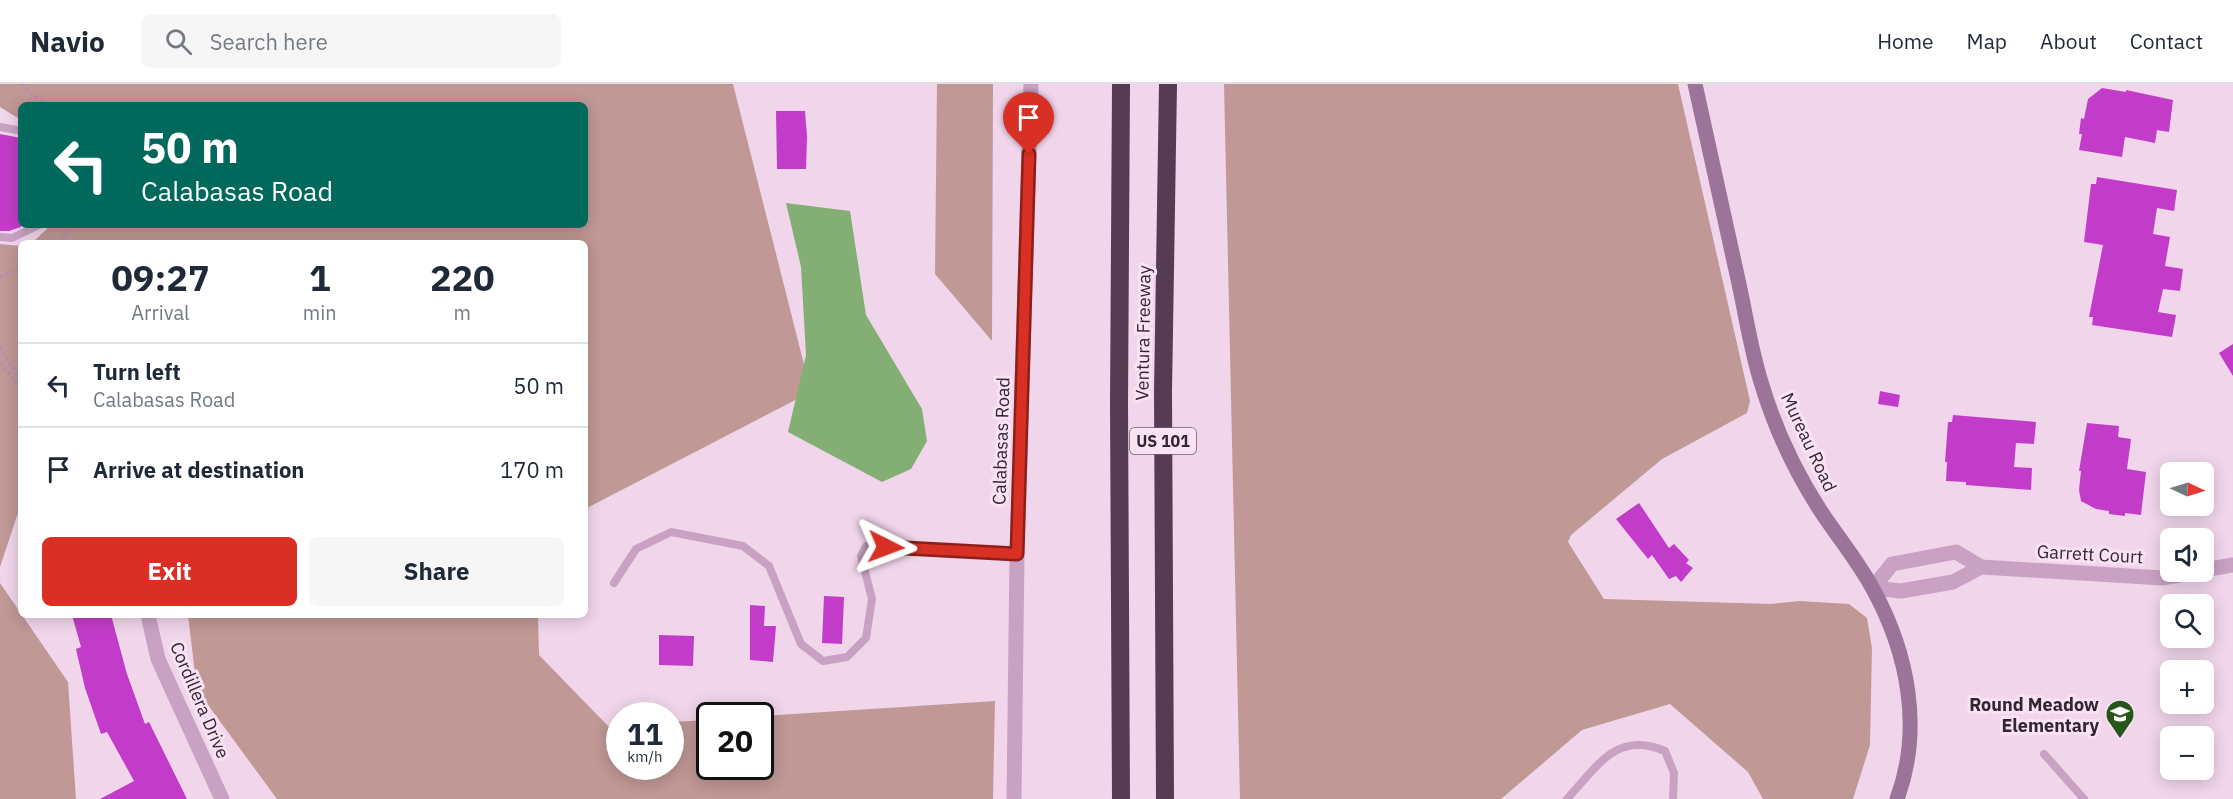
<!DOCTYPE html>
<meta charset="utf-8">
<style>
:root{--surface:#fff;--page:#f6f6f7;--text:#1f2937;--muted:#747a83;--line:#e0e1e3;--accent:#d93025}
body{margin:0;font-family:"IBM Plex Sans",sans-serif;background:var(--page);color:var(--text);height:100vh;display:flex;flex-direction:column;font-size:22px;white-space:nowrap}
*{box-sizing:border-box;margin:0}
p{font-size:20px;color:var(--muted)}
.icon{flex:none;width:33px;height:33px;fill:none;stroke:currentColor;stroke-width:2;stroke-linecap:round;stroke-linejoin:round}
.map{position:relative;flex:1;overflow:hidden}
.drawer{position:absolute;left:18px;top:156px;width:570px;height:378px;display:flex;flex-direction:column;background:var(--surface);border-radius:9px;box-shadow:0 3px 15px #0003}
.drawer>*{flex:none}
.top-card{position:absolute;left:18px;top:18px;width:570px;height:126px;border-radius:9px;box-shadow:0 3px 15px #0003;background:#00695c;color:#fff;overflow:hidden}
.needle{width:39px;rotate:94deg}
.fabs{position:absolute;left:2160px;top:378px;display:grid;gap:12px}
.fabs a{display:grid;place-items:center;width:54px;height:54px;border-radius:9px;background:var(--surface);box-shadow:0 3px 15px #0003;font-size:30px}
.speed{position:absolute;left:606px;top:618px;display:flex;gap:12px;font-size:30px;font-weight:700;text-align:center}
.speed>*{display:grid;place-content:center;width:78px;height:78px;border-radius:50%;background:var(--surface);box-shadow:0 3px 15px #0003;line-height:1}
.speed small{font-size:15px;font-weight:400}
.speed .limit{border:3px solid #111;border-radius:9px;background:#fff;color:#111}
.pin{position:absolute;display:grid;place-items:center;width:51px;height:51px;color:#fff;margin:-62px -26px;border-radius:50% 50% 50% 0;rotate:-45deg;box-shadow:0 0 6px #0007}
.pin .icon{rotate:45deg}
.me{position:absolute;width:66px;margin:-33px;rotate:93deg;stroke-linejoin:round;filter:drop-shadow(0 0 4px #0008)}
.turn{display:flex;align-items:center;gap:21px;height:126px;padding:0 24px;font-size:27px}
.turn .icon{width:78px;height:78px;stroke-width:2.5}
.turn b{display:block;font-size:42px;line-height:51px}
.eta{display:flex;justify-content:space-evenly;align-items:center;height:102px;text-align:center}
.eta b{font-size:36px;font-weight:800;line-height:42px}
.button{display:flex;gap:12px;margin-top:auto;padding:12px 24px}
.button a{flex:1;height:69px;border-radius:9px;background:var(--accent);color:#fff;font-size:24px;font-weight:800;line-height:69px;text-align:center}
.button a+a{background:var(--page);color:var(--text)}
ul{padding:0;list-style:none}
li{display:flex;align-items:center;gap:18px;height:84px;padding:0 24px;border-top:2px solid var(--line)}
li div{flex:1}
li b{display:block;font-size:22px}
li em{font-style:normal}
header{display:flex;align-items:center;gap:36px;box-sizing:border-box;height:84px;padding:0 30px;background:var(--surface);border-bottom:2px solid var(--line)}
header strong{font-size:28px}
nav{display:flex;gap:33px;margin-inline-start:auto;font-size:21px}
.search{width:420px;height:54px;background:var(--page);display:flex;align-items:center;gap:15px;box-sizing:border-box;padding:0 21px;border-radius:9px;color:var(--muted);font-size:22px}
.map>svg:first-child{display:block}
.green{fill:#c09896}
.water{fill:#83af75}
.building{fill:#c33cc9}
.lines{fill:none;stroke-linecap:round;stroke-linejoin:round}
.path{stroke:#b58daf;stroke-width:3;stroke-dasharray:3 3;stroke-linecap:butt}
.lane{stroke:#c9a2c3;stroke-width:8}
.street{stroke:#c9a2c3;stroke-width:15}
.secondary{stroke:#9d7499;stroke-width:15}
.highway{stroke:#553b54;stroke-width:18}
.route-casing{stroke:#8d1f18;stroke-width:15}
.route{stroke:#d93025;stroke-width:10}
.labels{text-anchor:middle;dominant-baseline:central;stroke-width:6;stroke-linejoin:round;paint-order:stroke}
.shield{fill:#f9e2f3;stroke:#6f5e6d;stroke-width:1.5}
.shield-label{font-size:16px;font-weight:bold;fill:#342533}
.street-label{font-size:18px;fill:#342533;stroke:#f9e2f3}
.poi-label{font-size:18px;font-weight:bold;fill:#342533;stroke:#f9e2f3;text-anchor:end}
</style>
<header>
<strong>Navio</strong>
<div class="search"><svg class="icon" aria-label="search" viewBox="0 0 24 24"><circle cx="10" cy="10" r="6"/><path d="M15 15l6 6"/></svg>Search here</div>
<nav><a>Home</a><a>Map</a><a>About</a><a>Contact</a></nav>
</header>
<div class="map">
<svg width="2233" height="715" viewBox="0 0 2233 715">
<rect width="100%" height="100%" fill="#f1d6eb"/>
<g class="green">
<polygon points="0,0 733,0 811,308 585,425 585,159 32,159 51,141 585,141 585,21 21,21 21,36 0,23"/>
<polygon points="937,0 993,0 992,257 935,190"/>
<polygon points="1224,0 1678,0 1750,317 1747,329 1662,375 1571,451 1568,458 1604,515 1771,520 1799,517 1849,520 1867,534 1872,564 1870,661 1853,715 1763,715 1748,688 1670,620 1582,646 1501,715 1240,715"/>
<polygon points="0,160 21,162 21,420 0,483"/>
<polygon points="0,499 68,598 76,715 0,715"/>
<polygon points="188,531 538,531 539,571 608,642 619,641 620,682 670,682 671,638 709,636 710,682 760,682 761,632 995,617 993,715 277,715 197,606"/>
</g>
<polygon class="water" points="786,119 850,127 866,231 922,325 927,357 911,385 882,398 788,348 806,271 801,183"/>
<g class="building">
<polygon points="2102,4 2126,8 2126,6 2173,16 2169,48 2157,46 2155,59 2125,53 2122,73 2079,66 2082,50 2079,50 2081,34 2084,35 2088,15"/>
<polygon points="776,27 805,27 807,52 806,85 777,85"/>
<polygon points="0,50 21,54 21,143 9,147 0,147"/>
<polygon points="2097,93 2177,106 2174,127 2157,124 2153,150 2170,153 2165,182 2183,185 2180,207 2163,205 2158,228 2176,231 2172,253 2092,241 2093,233 2089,233 2103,161 2084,158 2091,100 2096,100"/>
<polygon points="2233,260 2233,292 2219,269"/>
<polygon points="1880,307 1900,311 1898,323 1878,320"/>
<polygon points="1953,331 2036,338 2034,360 2016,359 2014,383 2032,384 2031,406 1966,401 1966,398 1946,397 1947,378 1945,378 1948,338 1952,338"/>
<polygon points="2087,339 2119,342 2118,353 2131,355 2127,385 2146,388 2141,431 2125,429 2125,432 2109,430 2109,427 2096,425 2081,417 2079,406 2081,387 2079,387"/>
<polygon points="1639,419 1669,464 1674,460 1689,476 1686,479 1693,484 1681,498 1676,492 1669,495 1652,471 1648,475 1616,435"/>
<polygon points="824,512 844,513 842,560 822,559"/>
<polygon points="750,521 765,522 764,542 776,542 773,578 750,576"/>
<polygon points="72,531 111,531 127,590 145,640 149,638 187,715 100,715 134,697 107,648 101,650 85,604 76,565 81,563"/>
<polygon points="659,551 694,552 693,582 659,581"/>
</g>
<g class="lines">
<g class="path">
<polyline points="22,0 45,21"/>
<polyline points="60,159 71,141"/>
<polyline points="0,193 21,184"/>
<polyline points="0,263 21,297"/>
<polyline points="0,279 19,301 21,300"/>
</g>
<g class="lane">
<polyline points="0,43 21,47"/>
<polyline points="0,153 12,154 39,141"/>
<polyline points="614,499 636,465 671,448 743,462 769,482 801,560 823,577 847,573 866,554 872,515 861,472 866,462 1017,470"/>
<polyline points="2044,670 2084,715"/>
<path d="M1567,715C1597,683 1616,646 1665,667L1674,689L1673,715"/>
</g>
<g class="street">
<polyline points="2204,486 2233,481"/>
<polyline points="1873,504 1892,480 1956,468 1981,483 2162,494 2196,488"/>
<polyline points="1873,504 1901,507 1953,498 1981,483"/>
<polyline points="148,531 158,575 222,715"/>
<polyline points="1014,715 1017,470 1031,0"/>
</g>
<path class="secondary" d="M1695,0C1710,67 1724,133 1739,200C1746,232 1751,266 1761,298C1774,342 1795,387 1820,426C1837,452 1858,477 1873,505C1908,569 1923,645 1897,715"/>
<g class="highway">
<polyline points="1121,715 1119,319 1121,0"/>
<polyline points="1165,715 1163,308 1168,0"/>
</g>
</g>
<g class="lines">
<g class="route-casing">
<polyline id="route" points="886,463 1017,470 1029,70"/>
</g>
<use href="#route" class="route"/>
</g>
<defs>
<g id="school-pin" transform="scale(1.5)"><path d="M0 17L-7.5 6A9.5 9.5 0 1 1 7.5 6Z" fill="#27561a" stroke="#f9e2f3"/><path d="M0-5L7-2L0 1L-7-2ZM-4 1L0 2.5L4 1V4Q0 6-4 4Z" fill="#fff"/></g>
</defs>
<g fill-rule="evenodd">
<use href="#school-pin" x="2120" y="630"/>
</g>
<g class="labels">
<rect class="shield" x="1130" y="344" width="66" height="26" rx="4.5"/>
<g class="shield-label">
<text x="1163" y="357">US 101</text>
</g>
<g class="street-label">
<text transform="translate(1143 249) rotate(-89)">Ventura Freeway</text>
<text transform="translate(1001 357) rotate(-88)">Calabasas Road</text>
<text transform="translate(1809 358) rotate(65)">Mureau Road</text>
<text transform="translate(2090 470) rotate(3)">Garrett Court</text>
<text transform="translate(200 616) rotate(67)">Cordillera Drive</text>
</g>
<g class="poi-label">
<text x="2099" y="620">Round Meadow<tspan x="2099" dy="21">Elementary</tspan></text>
</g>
</g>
</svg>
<div class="fabs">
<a><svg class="needle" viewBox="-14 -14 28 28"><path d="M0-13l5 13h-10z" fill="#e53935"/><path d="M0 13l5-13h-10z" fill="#747a83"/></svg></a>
<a><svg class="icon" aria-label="sound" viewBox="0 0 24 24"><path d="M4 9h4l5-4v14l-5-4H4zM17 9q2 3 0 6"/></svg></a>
<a><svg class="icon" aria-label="search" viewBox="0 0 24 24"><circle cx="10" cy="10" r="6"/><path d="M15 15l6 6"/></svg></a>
<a>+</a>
<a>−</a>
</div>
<div class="speed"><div>11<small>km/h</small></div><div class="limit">20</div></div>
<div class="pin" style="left:1029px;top:70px;background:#d93025"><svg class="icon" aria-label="arrive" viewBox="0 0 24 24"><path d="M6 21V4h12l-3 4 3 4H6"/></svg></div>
<svg class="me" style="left:886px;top:463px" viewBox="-20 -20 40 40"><path d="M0-17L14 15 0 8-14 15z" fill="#d93025" stroke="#fff" stroke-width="4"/></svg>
<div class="top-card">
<div class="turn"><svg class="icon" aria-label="left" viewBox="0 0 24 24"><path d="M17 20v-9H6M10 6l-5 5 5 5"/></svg><div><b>50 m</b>Calabasas Road</div></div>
</div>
<section class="drawer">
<div class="eta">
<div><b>09:27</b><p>Arrival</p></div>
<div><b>1</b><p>min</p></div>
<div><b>220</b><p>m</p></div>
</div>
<ul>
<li><svg class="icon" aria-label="left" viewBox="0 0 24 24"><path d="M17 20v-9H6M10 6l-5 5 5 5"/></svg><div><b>Turn left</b><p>Calabasas Road</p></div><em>50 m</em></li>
<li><svg class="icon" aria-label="arrive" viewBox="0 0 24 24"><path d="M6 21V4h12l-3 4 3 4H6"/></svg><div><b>Arrive at destination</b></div><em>170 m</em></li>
</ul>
<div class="button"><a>Exit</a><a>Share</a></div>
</section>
</div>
